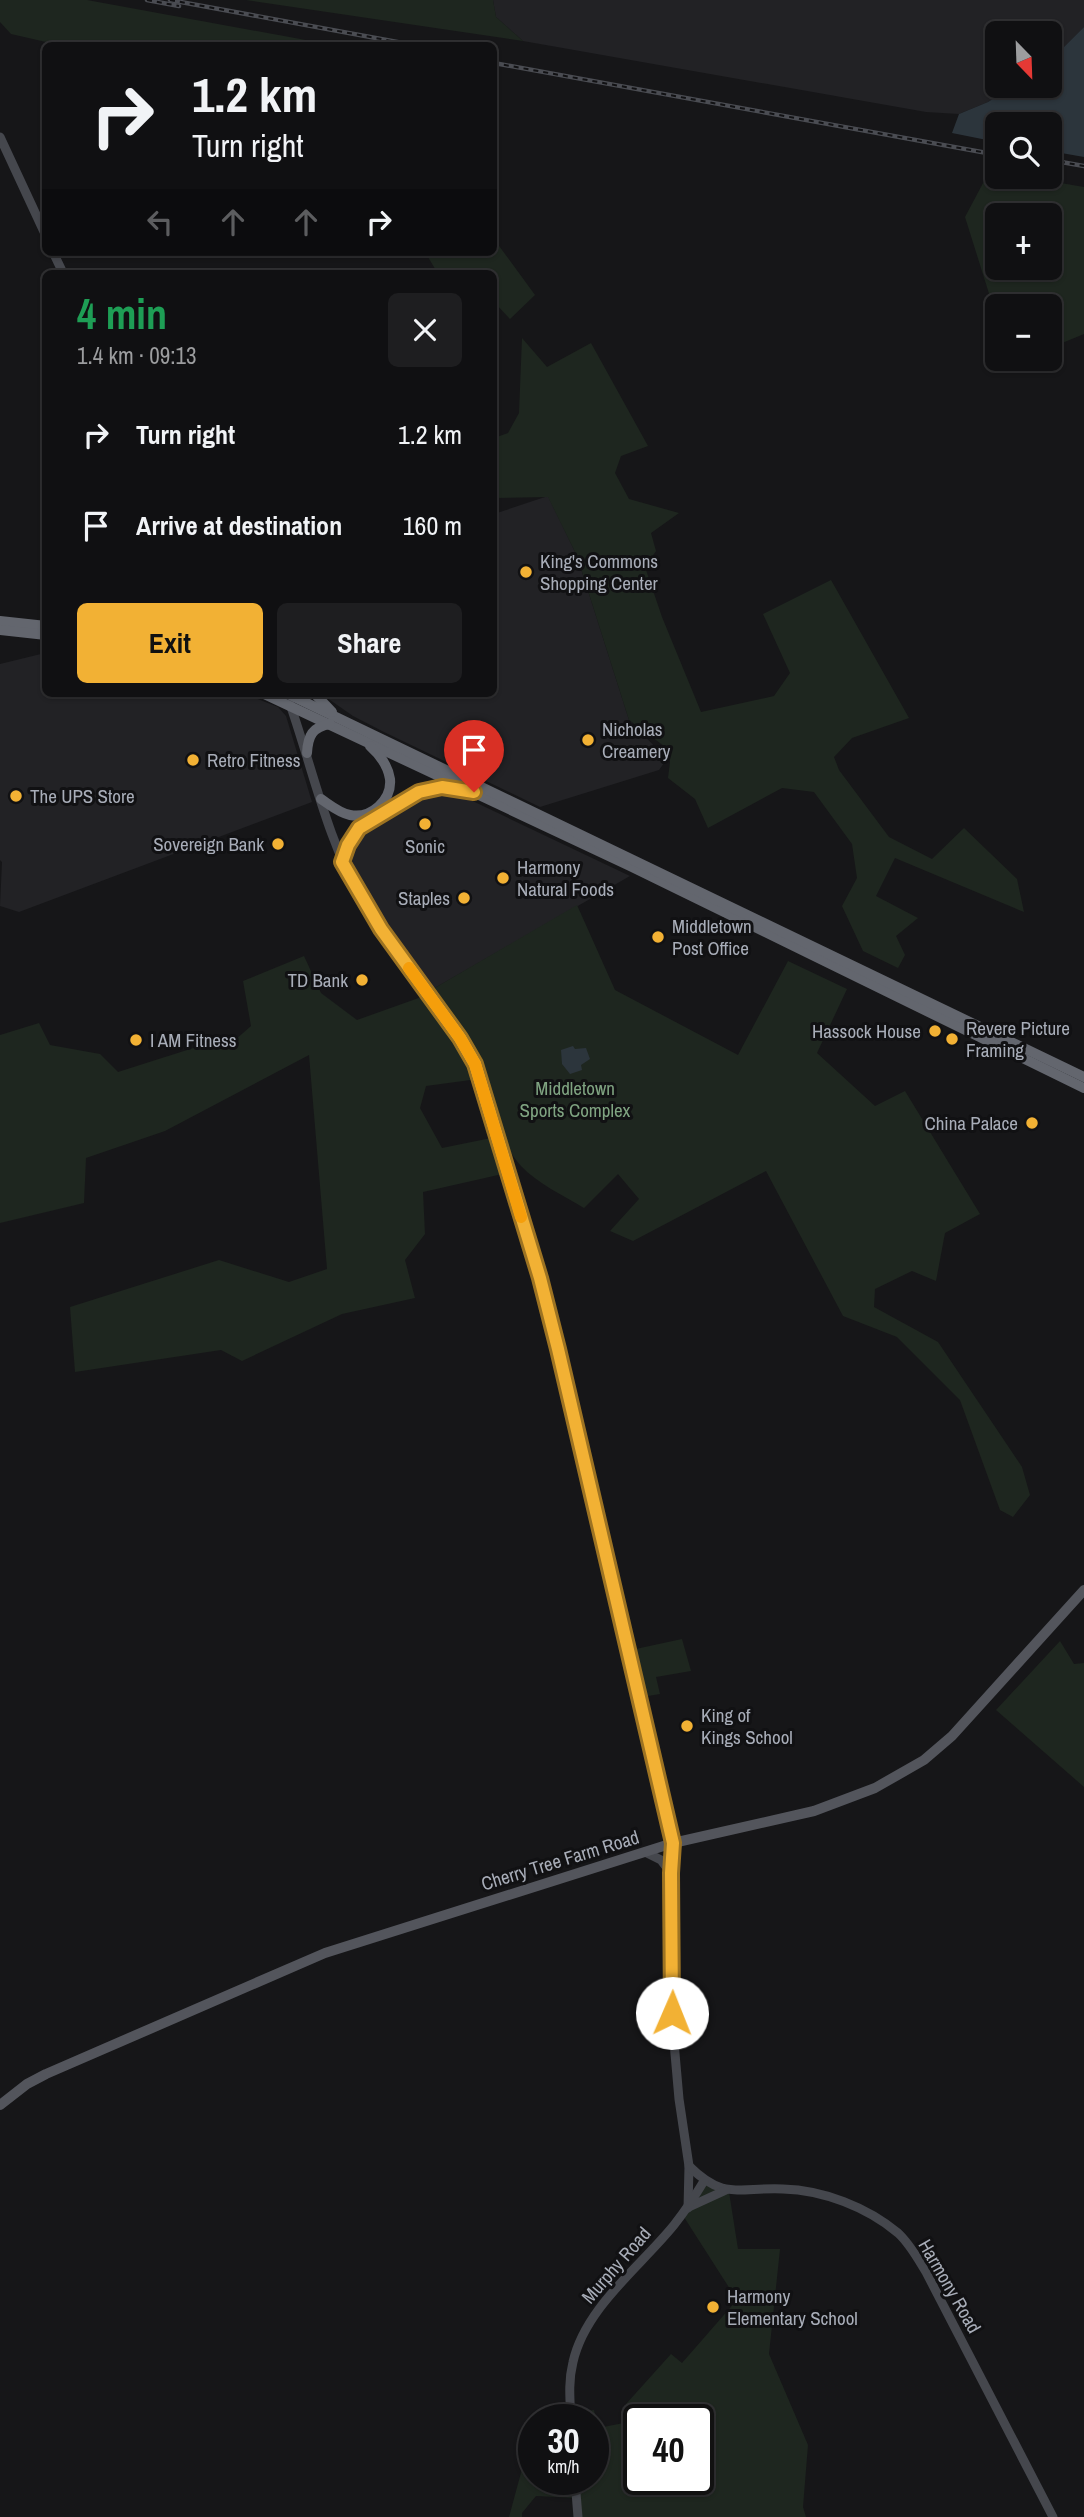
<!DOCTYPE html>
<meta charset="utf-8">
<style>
:root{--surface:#101012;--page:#1e1e20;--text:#f1f3f6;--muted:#9c9d9f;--line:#303032;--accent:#f2b134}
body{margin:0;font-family:"Archivo Narrow",sans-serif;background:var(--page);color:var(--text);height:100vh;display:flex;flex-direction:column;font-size:26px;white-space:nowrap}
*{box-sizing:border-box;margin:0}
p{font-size:23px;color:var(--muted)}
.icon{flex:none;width:38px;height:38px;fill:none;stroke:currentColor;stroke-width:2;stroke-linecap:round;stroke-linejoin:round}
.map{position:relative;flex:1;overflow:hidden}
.panel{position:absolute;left:42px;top:270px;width:455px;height:427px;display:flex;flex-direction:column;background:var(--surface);border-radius:10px;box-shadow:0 2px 5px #0004,0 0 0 2px var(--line)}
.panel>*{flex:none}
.hud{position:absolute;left:42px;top:42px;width:455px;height:214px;border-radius:10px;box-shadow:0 2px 5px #0004,0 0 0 2px var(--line);background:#101012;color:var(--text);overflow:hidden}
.needle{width:46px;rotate:157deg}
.tools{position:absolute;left:985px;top:21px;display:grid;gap:14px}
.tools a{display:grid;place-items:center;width:77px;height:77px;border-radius:10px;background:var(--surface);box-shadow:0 2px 5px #0004,0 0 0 2px var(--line);font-size:35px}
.speed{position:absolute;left:518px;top:2404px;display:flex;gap:14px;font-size:35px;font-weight:700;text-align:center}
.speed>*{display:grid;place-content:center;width:91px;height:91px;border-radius:50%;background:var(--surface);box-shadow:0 2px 5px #0004,0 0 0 2px var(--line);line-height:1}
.speed small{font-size:18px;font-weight:400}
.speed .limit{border:4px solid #111;border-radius:10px;background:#fff;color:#111}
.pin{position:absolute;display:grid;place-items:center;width:60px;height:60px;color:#fff;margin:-72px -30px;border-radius:50% 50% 50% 0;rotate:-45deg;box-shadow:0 0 7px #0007}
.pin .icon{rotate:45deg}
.me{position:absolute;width:77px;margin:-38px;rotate:1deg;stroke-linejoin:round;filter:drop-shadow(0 0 5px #0008)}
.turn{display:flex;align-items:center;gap:24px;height:147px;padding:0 35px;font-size:32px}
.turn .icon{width:91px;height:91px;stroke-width:2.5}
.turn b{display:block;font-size:49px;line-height:60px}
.lanes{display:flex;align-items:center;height:66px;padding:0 35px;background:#0003;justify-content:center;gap:35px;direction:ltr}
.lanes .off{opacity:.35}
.round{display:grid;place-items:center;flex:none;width:74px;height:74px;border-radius:10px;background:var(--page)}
.overview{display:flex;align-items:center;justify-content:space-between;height:119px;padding:0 35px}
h1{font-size:42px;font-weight:700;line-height:52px;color:#1e9e55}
.action{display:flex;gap:14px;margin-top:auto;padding:14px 35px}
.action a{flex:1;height:80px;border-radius:10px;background:var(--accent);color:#111;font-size:28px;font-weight:700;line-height:80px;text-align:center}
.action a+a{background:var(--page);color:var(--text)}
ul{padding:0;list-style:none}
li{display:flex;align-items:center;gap:21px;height:91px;padding:0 35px}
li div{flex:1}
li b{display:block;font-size:26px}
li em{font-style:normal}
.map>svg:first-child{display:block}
.built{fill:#222225}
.green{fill:#1e261f;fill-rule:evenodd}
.water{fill:#2c353c}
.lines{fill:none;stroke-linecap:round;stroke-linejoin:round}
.secondary{stroke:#45474d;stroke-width:9}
.primary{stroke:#53555c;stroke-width:10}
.highway{stroke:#63666e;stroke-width:10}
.rail-casing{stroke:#4a4c52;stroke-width:4.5}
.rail{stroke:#111113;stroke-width:2;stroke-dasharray:5;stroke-linecap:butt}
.route-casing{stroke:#9d7322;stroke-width:18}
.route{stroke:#f2b134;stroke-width:12}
.slow{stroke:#f59e0b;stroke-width:12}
.poi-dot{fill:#f2b134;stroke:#111113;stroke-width:2.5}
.labels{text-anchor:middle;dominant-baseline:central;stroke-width:6;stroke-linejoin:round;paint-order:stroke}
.poi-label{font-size:19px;fill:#a8adb8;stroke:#111113;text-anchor:start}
.park-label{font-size:19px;fill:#7fa381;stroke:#111113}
.street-label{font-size:19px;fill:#a8adb8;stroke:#111113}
</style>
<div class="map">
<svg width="1084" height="2517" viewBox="0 0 1084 2517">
<rect width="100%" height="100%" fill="#161618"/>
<g class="built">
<polygon points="493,0 1084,0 1084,27 1050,61 1050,33 998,33 998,86 1013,86 988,102 959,114 926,112 523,41 496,17"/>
<polygon points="548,496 577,556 629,720 661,753 664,763 659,770 540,807 384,732 353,716 320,693 494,693 494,514"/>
<polygon points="45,653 46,693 243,693 278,707 286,716 312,802 19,912 0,906 2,862 0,860 0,664"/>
<polygon points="436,791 449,791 462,796 630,876 433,989 382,920 367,894 351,859 351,850 354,842 363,830 424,795"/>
</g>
<g class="green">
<polygon points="0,0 87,0 333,45 59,45 11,34 0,22"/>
<polygon points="246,0 493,0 496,17 523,41"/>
<path d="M990,170L997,172L998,177H1026L1084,187V334L1050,348V306H998L997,319L965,217ZM998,215H1050V268H998Z"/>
<polygon points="494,239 535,295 510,319 494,302 494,273 440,273 437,272 425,252 494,252"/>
<polygon points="522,338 547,367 591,343 648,446 621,456 615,473 629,499 679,513 651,533 656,551 645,567 662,617 701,712 774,696 790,673 763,614 831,580 909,718 852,738 834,757 839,770 889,837 932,859 964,828 1017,879 1024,912 895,858 876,896 918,918 896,936 905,955 898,968 863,951 842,906 857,878 852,844 814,792 782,788 708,828 695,799 668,778 670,762 664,746 629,720 577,556 548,497 494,498 498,474 494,465 494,438 508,433 519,413"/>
<path d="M577,905L615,990L738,1055L788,961L847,989L817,1053L875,1106L905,1091L980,1214L945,1233L936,1281L912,1271L875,1289L874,1307L938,1342L1022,1467L1030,1495L1013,1517L1000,1510L960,1400L897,1337L843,1316L766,1171L633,1241L610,1231L639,1199L618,1174L584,1208C563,1195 538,1184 521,1166C496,1139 495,1099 482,1066C471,1038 450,1014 433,989Z"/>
<polygon points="304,956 321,993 357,1020 427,995 473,1062 478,1079 426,1086 420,1108 442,1148 496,1137 507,1173 423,1192 425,1234 405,1260 415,1298 342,1314 242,1361 221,1350 75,1372 70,1307 219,1260 289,1282 327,1269 309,1055 165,1131 86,1158 84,1203 0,1223 0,1035 39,1023 50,1045 100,1054 118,1072 209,1043 235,1040 251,1026 243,981"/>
<polygon points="682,1639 691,1671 656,1677 660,1694 642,1697 639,1682 631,1684 626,1662 634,1660 631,1650"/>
<polygon points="1060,1641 1074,1664 1084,1663 1084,1787 996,1710"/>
<path d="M702,2182L729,2192L738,2249H780L769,2354L808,2445L803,2507L806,2517H576L575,2498L536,2496L522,2513V2517H509L528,2447L534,2445V2480H593V2420H570V2413L594,2410L598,2428L629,2422L626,2404L671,2354L682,2363L737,2300L682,2214ZM639,2420H698V2480H639Z"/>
</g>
<g class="water">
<polygon points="1084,27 1084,157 1050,151 1050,124 998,124 997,142 952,133 959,114 988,102 1013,86 1050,86 1050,61"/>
<polygon points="573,1046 575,1049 586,1048 590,1059 581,1065 582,1070 570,1074 562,1064 561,1050"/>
</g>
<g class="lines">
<g class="secondary">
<polyline points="0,137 46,236"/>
<polyline points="53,252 63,273"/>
<path d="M290,704C313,770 327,839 362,900C395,958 445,1005 475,1064L540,1277L558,1349L673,1843L671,1873L673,2031L679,2099L689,2166L688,2208"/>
<polyline points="645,1852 661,1860 671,1873"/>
<path d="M689,2166C724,2201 739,2187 783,2189C823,2190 867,2207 898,2233C910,2244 918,2259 926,2272L1053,2517"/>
<polyline points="689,2207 726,2190"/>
<path d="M571,2420C570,2400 568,2382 573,2362C585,2308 640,2267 674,2225C685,2211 695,2196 704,2181"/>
<polyline points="575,2480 578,2517"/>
</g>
<polyline class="primary" points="0,2105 27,2084 46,2074 325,1953 673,1843 814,1811 875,1788 924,1760 952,1736 1084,1590"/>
<g class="highway">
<polyline points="0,621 46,626"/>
<polyline points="0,630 46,635"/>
<polyline points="262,693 630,866 1084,1088"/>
<polyline points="286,693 1084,1077"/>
<polyline points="314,693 332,712"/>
<path d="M307,753C308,736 312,727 330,724"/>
<path d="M321,799C330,805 339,813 350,815C371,819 392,800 390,779C388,766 379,754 370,746"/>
<polyline points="342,862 355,833 364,824 426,789 441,787 458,789"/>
</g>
<g class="rail-casing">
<g id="rail">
<polyline points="147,0 179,6"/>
<polyline points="170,0 419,46"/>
<polyline points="494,63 998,155"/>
<polyline points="1050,160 1084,166"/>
</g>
</g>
<use href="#rail" class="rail"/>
</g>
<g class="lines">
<g class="route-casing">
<polyline id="route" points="474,792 442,787 419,792 359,828 348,845 342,862 381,929 460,1038 475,1064 540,1278 558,1349 673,1843 671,1873 672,2013"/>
</g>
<use href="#route" class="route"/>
<polyline class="slow" points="409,968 460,1038 475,1064 521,1217"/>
</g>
<g class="poi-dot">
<circle cx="526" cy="572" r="7"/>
<circle cx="588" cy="740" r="7"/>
<circle cx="193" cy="760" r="7"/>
<circle cx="16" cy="796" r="7"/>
<circle cx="425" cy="824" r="7"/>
<circle cx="278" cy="844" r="7"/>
<circle cx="503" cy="878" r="7"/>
<circle cx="464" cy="898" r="7"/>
<circle cx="658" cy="937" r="7"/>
<circle cx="362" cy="980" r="7"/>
<circle cx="935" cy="1031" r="7"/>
<circle cx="952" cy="1039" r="7"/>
<circle cx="136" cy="1040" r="7"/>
<circle cx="1032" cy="1123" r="7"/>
<circle cx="687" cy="1726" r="7"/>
<circle cx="713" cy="2307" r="7"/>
</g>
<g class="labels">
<g class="poi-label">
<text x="540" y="561">King's Commons<tspan x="540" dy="22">Shopping Center</tspan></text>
<text x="602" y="729">Nicholas<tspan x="602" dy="22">Creamery</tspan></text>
<text x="207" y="760">Retro Fitness</text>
<text x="30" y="796">The UPS Store</text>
<text x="264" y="844" text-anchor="end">Sovereign Bank</text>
<text x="425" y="846" text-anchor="middle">Sonic</text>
<text x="517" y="867">Harmony<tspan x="517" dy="22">Natural Foods</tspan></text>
<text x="450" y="898" text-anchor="end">Staples</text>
<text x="672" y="926">Middletown<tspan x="672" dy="22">Post Office</tspan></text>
<text x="348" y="980" text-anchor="end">TD Bank</text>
<text x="966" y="1028">Revere Picture<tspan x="966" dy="22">Framing</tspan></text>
<text x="921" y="1031" text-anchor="end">Hassock House</text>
<text x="150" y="1040">I AM Fitness</text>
<text x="1018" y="1123" text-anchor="end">China Palace</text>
<text x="701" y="1715">King of<tspan x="701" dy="22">Kings School</tspan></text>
<text x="727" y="2296">Harmony<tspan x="727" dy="22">Elementary School</tspan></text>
</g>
<g class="park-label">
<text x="575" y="1088">Middletown<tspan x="575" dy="22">Sports Complex</tspan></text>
</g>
<g class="street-label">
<text transform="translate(560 1860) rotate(-17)">Cherry Tree Farm Road</text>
<text transform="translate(616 2265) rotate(-49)">Murphy Road</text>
<text transform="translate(950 2286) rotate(60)">Harmony Road</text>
</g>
</g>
</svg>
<div class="tools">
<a><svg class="needle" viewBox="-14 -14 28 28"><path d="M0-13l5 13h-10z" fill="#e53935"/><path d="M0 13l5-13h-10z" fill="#9c9d9f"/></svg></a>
<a><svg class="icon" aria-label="search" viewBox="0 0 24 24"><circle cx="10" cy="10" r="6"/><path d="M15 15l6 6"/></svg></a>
<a>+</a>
<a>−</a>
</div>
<div class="speed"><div>30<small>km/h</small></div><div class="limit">40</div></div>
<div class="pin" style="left:474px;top:792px;background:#d93025"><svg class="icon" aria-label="arrive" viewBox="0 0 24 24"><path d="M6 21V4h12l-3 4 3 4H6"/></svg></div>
<svg class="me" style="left:672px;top:2013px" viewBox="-20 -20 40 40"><circle r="19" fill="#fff"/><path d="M0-13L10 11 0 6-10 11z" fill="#f2b134"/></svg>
<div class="hud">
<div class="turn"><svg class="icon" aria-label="right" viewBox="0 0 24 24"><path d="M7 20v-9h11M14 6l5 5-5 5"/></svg><div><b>1.2 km</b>Turn right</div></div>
<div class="lanes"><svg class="icon off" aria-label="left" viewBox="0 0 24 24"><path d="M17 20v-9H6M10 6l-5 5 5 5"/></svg><svg class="icon off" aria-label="ahead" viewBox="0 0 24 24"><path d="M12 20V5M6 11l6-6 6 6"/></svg><svg class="icon off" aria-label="ahead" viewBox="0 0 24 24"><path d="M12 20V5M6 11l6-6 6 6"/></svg><svg class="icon" aria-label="right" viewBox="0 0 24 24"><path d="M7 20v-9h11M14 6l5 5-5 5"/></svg></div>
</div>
<section class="panel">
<div class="overview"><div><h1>4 min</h1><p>1.4 km · 09:13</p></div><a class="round"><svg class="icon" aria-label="close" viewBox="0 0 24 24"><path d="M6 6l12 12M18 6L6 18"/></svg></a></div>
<ul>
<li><svg class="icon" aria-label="right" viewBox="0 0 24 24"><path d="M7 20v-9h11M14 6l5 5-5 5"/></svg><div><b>Turn right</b></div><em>1.2 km</em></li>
<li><svg class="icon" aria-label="arrive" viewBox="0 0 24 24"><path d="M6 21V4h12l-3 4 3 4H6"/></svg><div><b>Arrive at destination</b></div><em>160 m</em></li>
</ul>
<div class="action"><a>Exit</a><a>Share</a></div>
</section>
</div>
